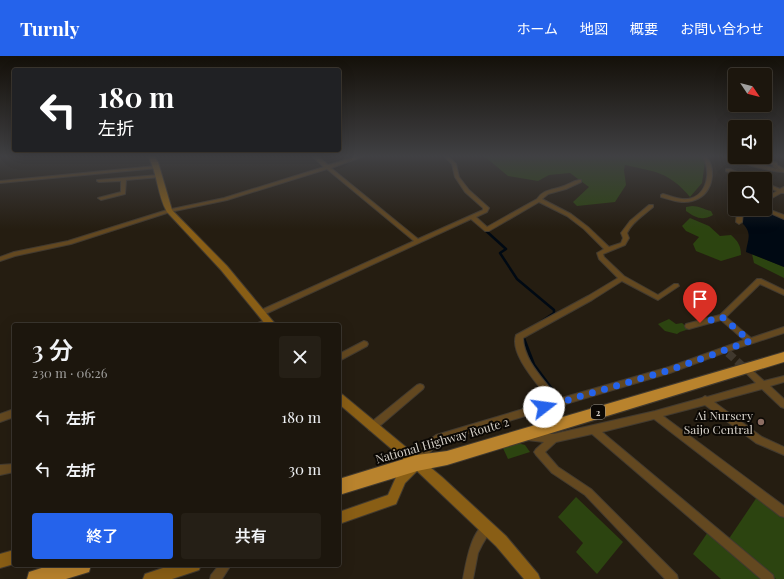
<!DOCTYPE html>
<html lang="ja">
<meta charset="utf-8">
<style>
:root{--surface:#1c160d;--page:#251f16;--text:#f1f3f6;--muted:#a09f9d;--line:#3a352e;--accent:#2563eb}
body{margin:0;font-family:"Playfair Display","Noto Sans JP",serif;background:var(--page);color:var(--text);height:100vh;display:flex;flex-direction:column;font-size:15px;white-space:nowrap}
*{box-sizing:border-box;margin:0}
p{font-size:13px;color:var(--muted)}
.icon{flex:none;width:22px;height:22px;fill:none;stroke:currentColor;stroke-width:2;stroke-linecap:round;stroke-linejoin:round}
.map{position:relative;flex:1;overflow:hidden}
.sheet{position:absolute;left:12px;top:267px;width:329px;height:244px;display:flex;flex-direction:column;background:var(--surface);border-radius:4px;box-shadow:0 4px 16px #0002,0 0 0 1px var(--line)}
.sheet>*{flex:none}
.top-card{position:absolute;left:12px;top:12px;width:329px;height:84px;border-radius:4px;box-shadow:0 4px 16px #0002,0 0 0 1px var(--line);background:#202124;color:#fff;overflow:hidden}
.needle{width:26px;rotate:125deg}
.controls{position:absolute;left:728px;top:12px;display:grid;gap:8px}
.controls a{display:grid;place-items:center;width:44px;height:44px;border-radius:4px;background:var(--surface);box-shadow:0 4px 16px #0002,0 0 0 1px var(--line);font-size:20px}
.pin{position:absolute;display:grid;place-items:center;width:34px;height:34px;color:#fff;margin:-41px -17px;border-radius:50% 50% 50% 0;rotate:-45deg;box-shadow:0 0 4px #0007}
.pin .icon{rotate:45deg}
.me{position:absolute;width:44px;margin:-22px;rotate:75deg;stroke-linejoin:round;filter:drop-shadow(0 0 3px #0008)}
.turn{display:flex;align-items:center;gap:14px;height:84px;padding:0 20px;font-size:18px}
.turn .icon{width:52px;height:52px;stroke-width:2.5}
.turn b{display:block;font-size:28px;line-height:34px}
.round{display:grid;place-items:center;flex:none;width:42px;height:42px;border-radius:4px;background:var(--page)}
.overview{display:flex;align-items:center;justify-content:space-between;height:68px;padding:0 20px}
h1{font-size:24px;font-weight:600;line-height:30px}
.button{display:flex;gap:8px;margin-top:auto;padding:8px 20px}
.button a{flex:1;height:46px;border-radius:4px;background:var(--accent);color:#fff;font-size:16px;font-weight:600;line-height:46px;text-align:center}
.button a+a{background:var(--page);color:var(--text)}
ul{padding:0;list-style:none}
li{display:flex;align-items:center;gap:12px;height:52px;padding:0 20px}
li div{flex:1}
li b{display:block;font-size:15px}
li em{font-style:normal}
header{display:flex;align-items:center;gap:24px;box-sizing:border-box;height:56px;padding:0 20px;background:var(--accent);color:#fff}
header strong{font-size:19px}
nav{display:flex;gap:22px;margin-inline-start:auto;font-size:14px}
.map>svg:first-child{display:block}
.green{fill:#2c4410}
.water{fill:#000913}
.lines{fill:none;stroke-linecap:round;stroke-linejoin:round}
.stream-far2{stroke:#000913;stroke-width:2}
.stream-far1{stroke:#000913;stroke-width:2.5}
.stream{stroke:#000913;stroke-width:3}
.street-tunnel-far1{stroke:#40382d;stroke-width:8;stroke-dasharray:8 4;stroke-linecap:butt}
.street-tunnel{stroke:#40382d;stroke-width:10;stroke-dasharray:10 5;stroke-linecap:butt}
.street-casing{stroke:#423a2f;stroke-width:2}
.secondary-casing{stroke:#423a2f;stroke-width:2}
.highway-casing{stroke:#423a2f;stroke-width:2}
.street{fill:#634820;fill-rule:evenodd}
.secondary{fill:#895e15;fill-rule:evenodd}
.highway{fill:#b9832d;fill-rule:evenodd}
.route{stroke:#2563eb;stroke-width:7;stroke-dasharray:0 12.6}
.education-dot{fill:#8d6e63;stroke:#0b0804;stroke-width:1.5}
.labels{text-anchor:middle;dominant-baseline:central;stroke-width:4;stroke-linejoin:round;paint-order:stroke}
.shield{fill:#0b0804;stroke:#9a968f;stroke-width:1}
.shield-label{font-size:9px;font-weight:bold;fill:#d8d3cb}
.near-poi-label{font-size:12px;fill:#d8d3cb;stroke:#0b0804;text-anchor:end}
.near-street-label{font-size:12px;fill:#d8d3cb;stroke:#0b0804}
</style>
<header>
<strong>Turnly</strong>
<nav><a>ホーム</a><a>地図</a><a>概要</a><a>お問い合わせ</a></nav>
</header>
<div class="map">
<svg width="784" height="523" viewBox="0 0 784 523">
<rect width="100%" height="100%" fill="#251d11"/>
<g class="green">
<path d="M484,100H701L705,106L702,127L690,141C669,116 656,116 625,109L624,114L626,129L615,146L577,150L573,146L589,131L570,117L549,119L538,125L508,120Z"/>
<path d="M692,150C699,150 703,153 711,155L713,159C702,165 696,162 686,155V151Z"/>
<path d="M690,162L709,170L720,180L731,179C738,185 741,190 741,199L721,205L696,195L693,188L699,181L686,175L682,170Z"/>
<polygon points="752,198 784,211 784,222 754,207"/>
<polygon points="669,263 676,268 682,267 689,273 680,276 677,278 665,275 658,268"/>
<polygon points="514,386 525,389 530,396 508,403 502,390"/>
<polygon points="576,441 623,486 597,518 576,496 583,487 558,461"/>
<polygon points="757,441 784,461 784,523 776,523 728,484"/>
<polygon points="708,476 763,523 721,523 693,498"/>
</g>
<path class="water" d="M756,153L762,154L784,163V211L746,196C747,185 753,178 743,168V156Z"/>
<g class="lines">
<polyline class="stream-far2" points="484,173 485,174"/>
<polyline class="stream-far1" points="484,173 506,193 500,197 517,223 554,254 554,257 542,265"/>
<polyline class="stream" points="524,283 534,309 554,336"/>
<polyline class="street-tunnel-far1" points="728,297 748,315"/>
<polyline class="street-tunnel" points="42,523 45,509"/>
<g class="street-casing">
<g id="street">
<path d="M312,100H317L328,109L358,100H364L331,112L418,183L483,154V152L465,136L455,121L452,108L444,100H448L456,108L459,121L469,134L489,152L487,156L476,161L487,171L537,143C543,133 554,134 564,130C569,128 573,125 579,124H581V126L566,133L548,138L542,143L571,158L588,171L609,191L621,187L623,182L621,177L630,165L649,149H653V151C644,159 632,166 627,177L629,182L625,189L603,198L604,201L624,220L658,239L674,228H678L679,230L658,244L622,225L592,244L523,282C524,306 545,324 558,343L669,311L744,284L721,264L689,273L686,272L685,270L686,268L720,259L757,223H761L784,234V239L760,228L726,261L751,282L784,271V277L726,296L670,317L442,385L434,391L422,408L419,409L416,408L414,405L416,402L428,385L436,379L550,345C540,330 509,299 516,279L588,240L618,222L599,203L597,197L604,193L584,173L567,160L539,146L489,175H485L471,163L261,260L258,257L259,255L414,185L327,113L227,144L170,156L71,188L15,200L0,205V201L14,196L68,185L167,154L224,142L324,111Z"/>
<path d="M702,100H706C718,115 712,140 692,145C682,148 671,144 661,141V139L663,138C671,140 680,144 688,143C708,140 712,113 702,100Z"/>
<path d="M724,100H729L739,104L778,113L773,111V109L754,101H760L777,107V109L784,113V116C775,117 730,105 724,100Z"/>
<polygon points="780,100 784,100 784,102"/>
<polygon points="156,110 158,111 158,112 0,127 0,125"/>
<polygon points="726,113 730,113 753,123 747,123 726,115"/>
<polygon points="158,119 160,120 160,121 126,124 125,138 101,144 98,142 121,136 121,125 99,126 97,125 97,124"/>
<polygon points="765,127 780,133 784,131 784,137 781,137 765,146 765,142 777,135 765,130"/>
<polygon points="735,139 735,143 732,144 729,142"/>
<polygon points="765,152 784,159 784,163 761,153 765,153"/>
<polygon points="740,153 748,153 743,156 742,166 739,168 736,166 737,155"/>
<path d="M268,263L272,266C269,271 262,269 257,269L258,267Z"/>
<polygon points="364,285 367,286 368,288 367,290 339,305 339,298"/>
<polygon points="750,314 753,315 764,325 784,320 784,326 770,330 784,343 784,352 781,351 762,333 714,346 762,381 784,391 784,399 756,387 705,349 663,360 784,450 784,461 780,460 654,363 602,376 773,519 774,523 761,523 592,378 556,386 545,396 558,411 591,433 677,519 678,523 665,523 585,439 552,417 536,399 534,396 536,393 544,386 527,384 526,381 527,378 530,377 554,378 655,355 702,342 705,340 707,341 756,327 746,317 747,315"/>
<polygon points="420,328 423,329 424,331 423,333 375,374 372,375 369,374 368,371 369,368 417,329"/>
<polygon points="14,353 14,361 0,366 0,358"/>
<polygon points="14,408 14,416 0,419 0,409"/>
<path d="M487,467L491,468L492,472L482,489L478,497L473,523H463C466,508 471,473 487,467Z"/>
<polygon points="219,509 231,509 222,523 210,523 211,519"/>
</g>
</g>
<g class="secondary-casing">
<g id="secondary">
<path d="M148,100H154L158,106L172,154L227,210L276,269H266L221,214L167,156C157,139 158,118 148,100Z"/>
<polygon points="339,337 343,339 442,421 506,480 538,518 540,523 524,523 496,490 417,415 405,427 396,448 339,468 339,456 388,439 397,419 408,407 339,348"/>
<polygon points="14,494 14,508 0,512 0,498"/>
<polygon points="172,509 201,509 199,514 172,523 143,523 145,518"/>
</g>
</g>
<g class="highway-casing">
<g id="highway">
<polygon points="784,296 784,306 447,409 417,415 339,439 339,423 417,399 447,395"/>
<polygon points="51,509 91,509 89,516 66,523 27,523 29,516"/>
</g>
</g>
<use href="#street" class="street"/>
<use href="#secondary" class="secondary"/>
<use href="#highway" class="highway"/>
</g>
<linearGradient id="sky" x2="0" y2="1"><stop stop-color="#141009"/><stop offset="0.58" stop-color="#404043"/><stop offset="1" stop-color="#404043" stop-opacity="0"/></linearGradient>
<rect width="784" height="173" fill="url(#sky)"/>
<g class="lines">
<polyline class="route" points="544,351 670,314 750,285 722,261 700,267"/>
</g>
<circle class="education-dot" cx="761" cy="366" r="4"/>
<g class="labels">
<rect class="shield" x="591" y="349" width="14" height="14" rx="3"/>
<g class="shield-label">
<text x="598" y="356">2</text>
</g>
<g class="near-poi-label">
<text x="753" y="359">Ai Nursery<tspan x="753" dy="14">Saijo Central</tspan></text>
</g>
<g class="near-street-label">
<text transform="translate(442 384) rotate(-16)">National Highway Route 2</text>
</g>
</g>
</svg>
<div class="controls">
<a><svg class="needle" viewBox="-14 -14 28 28"><path d="M0-13l5 13h-10z" fill="#e53935"/><path d="M0 13l5-13h-10z" fill="#a09f9d"/></svg></a>
<a><svg class="icon" aria-label="sound" viewBox="0 0 24 24"><path d="M4 9h4l5-4v14l-5-4H4zM17 9q2 3 0 6"/></svg></a>
<a><svg class="icon" aria-label="search" viewBox="0 0 24 24"><circle cx="10" cy="10" r="6"/><path d="M15 15l6 6"/></svg></a>
</div>
<div class="pin" style="left:700px;top:267px;background:#d93025"><svg class="icon" aria-label="arrive" viewBox="0 0 24 24"><path d="M6 21V4h12l-3 4 3 4H6"/></svg></div>
<svg class="me" style="left:544px;top:351px" viewBox="-20 -20 40 40"><circle r="19" fill="#fff"/><path d="M0-13L10 11 0 6-10 11z" fill="#2563eb"/></svg>
<div class="top-card">
<div class="turn"><svg class="icon" aria-label="left" viewBox="0 0 24 24"><path d="M17 20v-9H6M10 6l-5 5 5 5"/></svg><div><b>180 m</b>左折</div></div>
</div>
<section class="sheet">
<div class="overview"><div><h1>3 分</h1><p>230 m · 06:26</p></div><a class="round"><svg class="icon" aria-label="close" viewBox="0 0 24 24"><path d="M6 6l12 12M18 6L6 18"/></svg></a></div>
<ul>
<li><svg class="icon" aria-label="left" viewBox="0 0 24 24"><path d="M17 20v-9H6M10 6l-5 5 5 5"/></svg><div><b>左折</b></div><em>180 m</em></li>
<li><svg class="icon" aria-label="left" viewBox="0 0 24 24"><path d="M17 20v-9H6M10 6l-5 5 5 5"/></svg><div><b>左折</b></div><em>30 m</em></li>
</ul>
<div class="button"><a>終了</a><a>共有</a></div>
</section>
</div>
